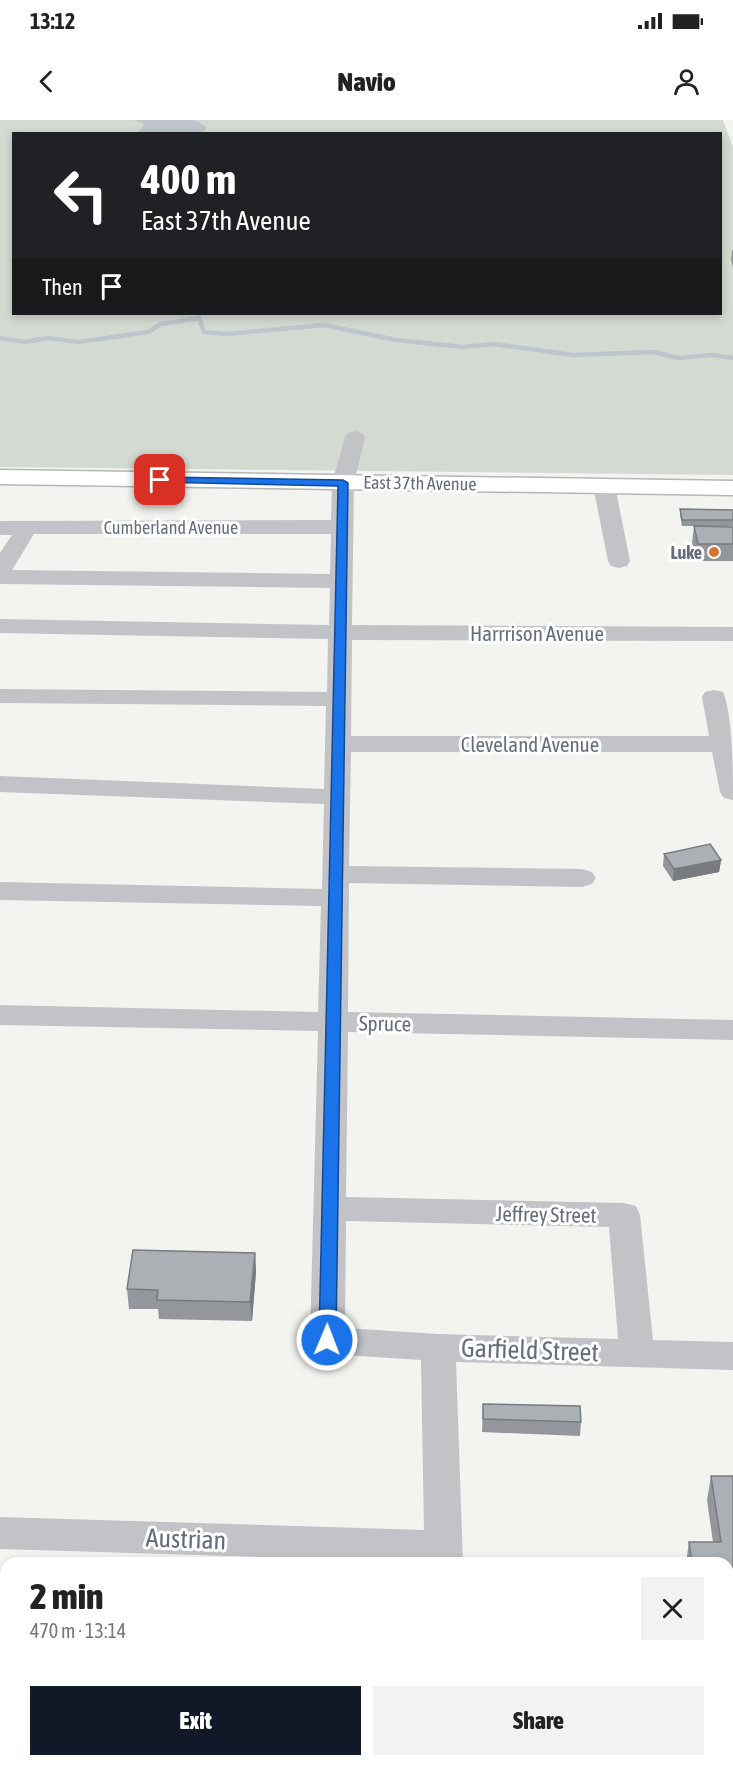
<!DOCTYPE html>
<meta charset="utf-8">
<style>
:root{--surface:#fff;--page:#f2f2f2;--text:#222;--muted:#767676;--accent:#111827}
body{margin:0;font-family:"Asap Condensed",sans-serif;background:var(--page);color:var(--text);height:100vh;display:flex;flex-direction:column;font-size:22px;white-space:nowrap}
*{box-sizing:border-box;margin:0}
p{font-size:20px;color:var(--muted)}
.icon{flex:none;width:33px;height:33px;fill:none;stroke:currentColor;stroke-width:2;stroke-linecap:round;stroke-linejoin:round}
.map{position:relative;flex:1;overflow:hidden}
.panel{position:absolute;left:0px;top:1437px;width:734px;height:210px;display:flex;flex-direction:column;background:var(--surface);border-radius:18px 18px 0 0;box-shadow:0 3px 9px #0003}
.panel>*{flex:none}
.top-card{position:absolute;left:12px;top:12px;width:710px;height:183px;border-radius:0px;box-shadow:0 3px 9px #0003;background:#202124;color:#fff;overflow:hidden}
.pin{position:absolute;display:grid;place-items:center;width:51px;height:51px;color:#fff;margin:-26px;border-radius:12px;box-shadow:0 3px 9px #0006}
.me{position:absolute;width:66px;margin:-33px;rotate:1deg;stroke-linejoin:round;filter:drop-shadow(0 0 4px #0008)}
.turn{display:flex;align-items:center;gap:21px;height:126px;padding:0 30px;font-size:27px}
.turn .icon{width:78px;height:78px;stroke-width:2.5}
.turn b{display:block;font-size:42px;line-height:51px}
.then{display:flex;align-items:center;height:57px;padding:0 30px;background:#0003;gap:12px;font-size:22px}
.round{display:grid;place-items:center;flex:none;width:63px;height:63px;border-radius:0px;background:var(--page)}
.summary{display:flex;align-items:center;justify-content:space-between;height:102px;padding:0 30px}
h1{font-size:36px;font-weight:800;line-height:45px}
.button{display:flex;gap:12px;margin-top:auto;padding:12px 30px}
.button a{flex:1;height:69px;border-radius:0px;background:var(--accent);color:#fff;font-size:24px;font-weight:800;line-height:69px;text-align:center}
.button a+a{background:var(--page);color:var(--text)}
.status{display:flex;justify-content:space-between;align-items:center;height:42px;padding:0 30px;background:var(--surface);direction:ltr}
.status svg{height:16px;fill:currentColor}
header{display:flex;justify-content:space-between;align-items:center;height:78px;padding:0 30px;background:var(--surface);font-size:27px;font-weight:800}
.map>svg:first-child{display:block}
.green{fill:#d3dad1;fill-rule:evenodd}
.water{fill:#bec5cc}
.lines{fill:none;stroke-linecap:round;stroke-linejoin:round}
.stream{stroke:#bec5cc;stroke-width:4.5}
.primary-casing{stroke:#b4b6ba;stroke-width:3}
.minor{fill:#c1c3c7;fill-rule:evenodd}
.primary{fill:#fff;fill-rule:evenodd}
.wall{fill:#93979c}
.shaded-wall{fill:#787b7f}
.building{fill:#abb0b5;stroke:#787b7f;stroke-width:1.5}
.route{fill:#1a73e8;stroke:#114b97;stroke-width:1.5}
.poi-dot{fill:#d4762f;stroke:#fff;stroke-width:2}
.labels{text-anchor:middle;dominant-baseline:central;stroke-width:6;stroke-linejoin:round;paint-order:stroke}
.far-street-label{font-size:18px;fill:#656e7e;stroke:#fff}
.far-poi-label{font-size:18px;font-weight:bold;fill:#656e7e;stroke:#fff;text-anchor:end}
.street-label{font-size:21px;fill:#656e7e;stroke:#fff}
.near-street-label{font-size:26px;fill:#656e7e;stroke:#fff}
</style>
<div class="status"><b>13:12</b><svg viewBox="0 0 49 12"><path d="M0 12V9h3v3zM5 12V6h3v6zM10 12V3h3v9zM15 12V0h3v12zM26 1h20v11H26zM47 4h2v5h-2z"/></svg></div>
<header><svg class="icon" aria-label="back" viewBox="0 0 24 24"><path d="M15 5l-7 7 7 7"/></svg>Navio<svg class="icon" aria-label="person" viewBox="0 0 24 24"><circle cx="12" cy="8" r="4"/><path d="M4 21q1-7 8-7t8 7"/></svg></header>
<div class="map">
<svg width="733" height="1647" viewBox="0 0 733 1647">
<rect width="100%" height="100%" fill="#f3f3f0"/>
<path class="green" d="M0,0H723L733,27V355L0,347ZM14,14H720V194H14Z"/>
<polygon class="water" points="133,0 193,0 204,5 206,9 202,13 138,13 144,5 141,2"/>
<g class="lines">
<polyline class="stream" points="0,218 25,222 48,218 79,222 148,212 161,204 199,198 204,212 227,214 324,205 396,220 463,227 494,224 573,235 654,232 678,238 713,235 733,238"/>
<g class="primary-casing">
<polygon id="primary" points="0,350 733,361 733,375 0,364"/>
</g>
<g class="minor">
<path d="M355,311L362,313L365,317L354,363L352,505L733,507V521L352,520L351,616H709L702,577L705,572L714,570L723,572C733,596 733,651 733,680L724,678L720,672L712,632H351L349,746L582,749L592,752L596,758L592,764L582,767L349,763L348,892L733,900V920L348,912L346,1077L624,1083L636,1086L640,1095L653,1220L733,1222V1250L456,1242L463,1443L0,1429V1397L424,1410L421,1240L327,1234L315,1230L310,1220L318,911L0,905V885L318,892L321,786L0,780V762L322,769L324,684L0,672V656L324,669L326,586L0,583V569L327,572L328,519L0,513V499L329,505L330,468L0,464V433L12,415H0V401L331,400L332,363L345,317L348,313ZM34,414H331L330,454L12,450ZM346,1101L609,1107L618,1219L438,1214L345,1208Z"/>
<polygon points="604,360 612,361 615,366 630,441 627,446 619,448 611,446 608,441 593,366 596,361"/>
<rect x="422" y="1641" width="42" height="6"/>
</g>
<use href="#primary" class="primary"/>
</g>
<g class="wall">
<polygon points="732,130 733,130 733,147 731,140"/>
<polygon points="680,389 733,390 733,406 682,406 680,395"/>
<polygon points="694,406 733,407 733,441 696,441 692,423"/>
<polygon points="664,734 721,740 719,752 673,761 663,746"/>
<polygon points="255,1133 256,1152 252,1201 159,1199 158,1189 129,1189 127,1169"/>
<polygon points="483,1284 581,1302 580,1316 482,1312"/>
<polygon points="711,1356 733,1356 733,1633 728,1633 728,1443 686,1443 689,1422 713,1422 707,1380"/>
</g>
<g class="shaded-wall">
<polygon points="721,740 719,752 673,761 674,749"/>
<polygon points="255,1133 256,1152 252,1201 250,1182"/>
</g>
<g class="building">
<polygon points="680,389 733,390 733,400 682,400"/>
<polygon points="694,406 733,407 733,424 698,424"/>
<polygon points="710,724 721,740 674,749 664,734"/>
<polygon points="133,1130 255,1133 250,1182 157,1180 158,1170 127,1169"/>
<polygon points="483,1284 580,1286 581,1302 483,1299"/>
<polygon points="711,1356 733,1356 733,1610 728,1610 728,1443 692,1443 689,1422 721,1422"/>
</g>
<polygon class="route" points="160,357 343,360 348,363 336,1220 333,1224 327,1226 321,1224 319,1220 338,366 156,362 155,360"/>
<circle class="poi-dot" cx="714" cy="432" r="6"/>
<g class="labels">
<g class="far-street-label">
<text transform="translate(420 363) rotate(1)">East 37th Avenue</text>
<text x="171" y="407">Cumberland Avenue</text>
</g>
<g class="far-poi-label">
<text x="702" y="432">Luke</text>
</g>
<g class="street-label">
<text x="537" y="513">Harrrison Avenue</text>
<text x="530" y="624">Cleveland Avenue</text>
<text transform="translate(385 903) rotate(1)">Spruce</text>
<text transform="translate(546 1094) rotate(1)">Jeffrey Street</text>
</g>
<g class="near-street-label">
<text transform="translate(530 1230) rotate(2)">Garfield Street</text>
<text transform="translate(186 1419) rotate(2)">Austrian</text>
</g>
</g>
</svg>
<div class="pin" style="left:160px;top:360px;background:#d93025"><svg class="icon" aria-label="arrive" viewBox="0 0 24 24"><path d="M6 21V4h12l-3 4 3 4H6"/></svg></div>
<svg class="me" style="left:327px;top:1220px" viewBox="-20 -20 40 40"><circle r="17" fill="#1a73e8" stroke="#fff" stroke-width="3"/><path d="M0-11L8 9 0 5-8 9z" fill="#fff"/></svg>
<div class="top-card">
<div class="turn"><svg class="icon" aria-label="left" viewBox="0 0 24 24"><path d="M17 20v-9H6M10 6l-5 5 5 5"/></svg><div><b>400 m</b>East 37th Avenue</div></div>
<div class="then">Then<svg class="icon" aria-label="arrive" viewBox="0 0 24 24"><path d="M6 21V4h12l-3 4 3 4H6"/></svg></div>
</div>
<section class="panel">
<div class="summary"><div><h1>2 min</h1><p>470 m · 13:14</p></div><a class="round"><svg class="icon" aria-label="close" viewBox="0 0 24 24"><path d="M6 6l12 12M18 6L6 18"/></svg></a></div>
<div class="button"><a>Exit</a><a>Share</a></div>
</section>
</div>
